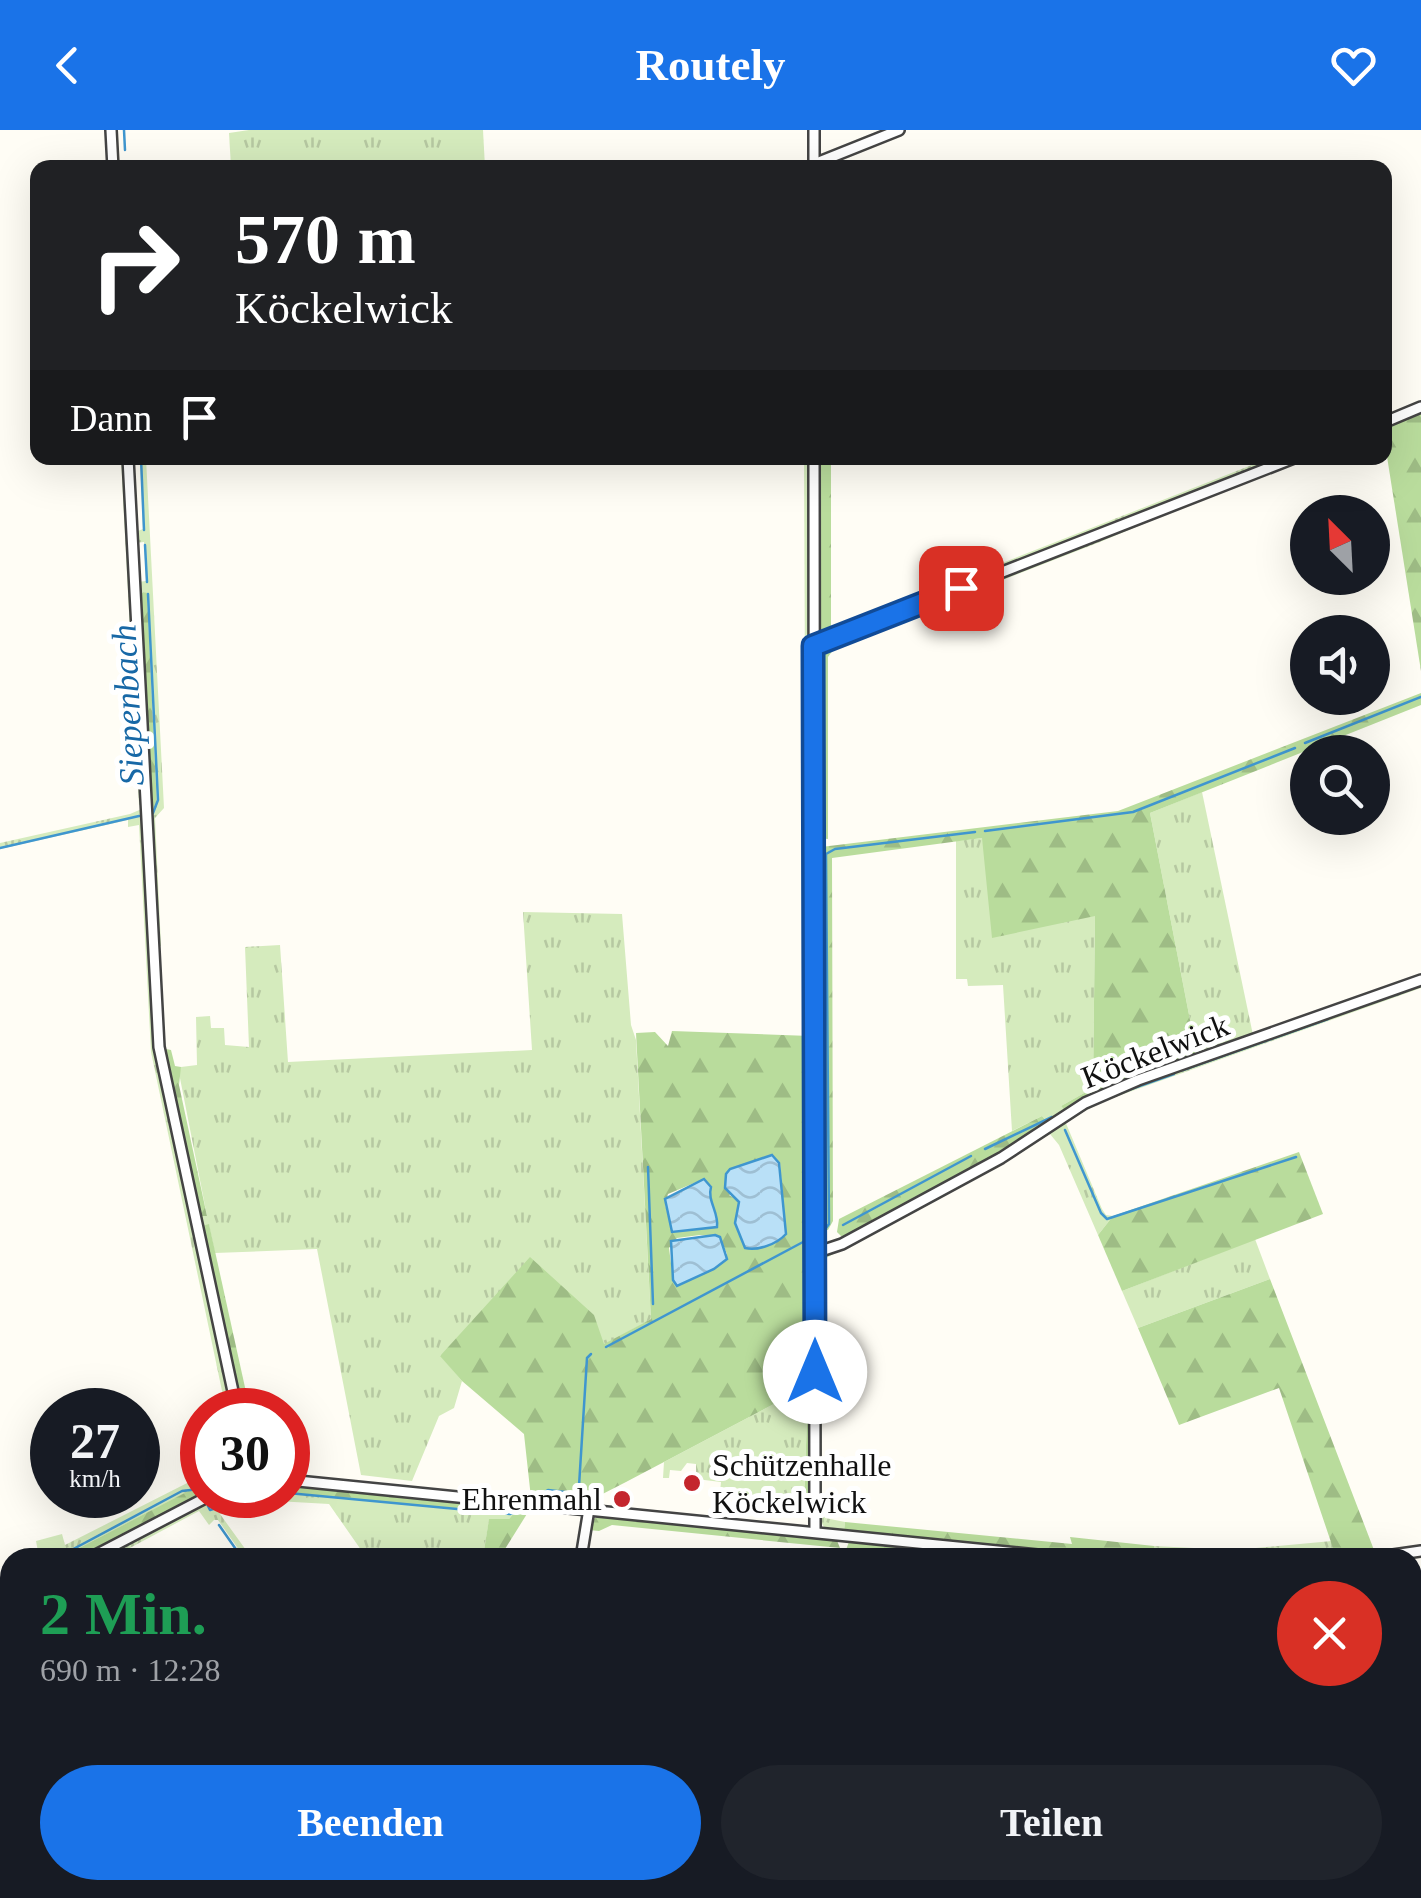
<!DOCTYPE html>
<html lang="de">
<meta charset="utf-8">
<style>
:root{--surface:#171b24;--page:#20242c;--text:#f1f3f6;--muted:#9ea1a6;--accent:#1a73e8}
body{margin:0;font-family:Georgia,serif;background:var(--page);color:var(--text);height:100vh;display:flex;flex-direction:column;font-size:38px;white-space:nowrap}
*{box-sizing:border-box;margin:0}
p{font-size:32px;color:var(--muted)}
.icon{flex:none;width:55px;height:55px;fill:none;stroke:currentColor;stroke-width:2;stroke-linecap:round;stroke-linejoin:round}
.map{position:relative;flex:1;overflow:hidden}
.panel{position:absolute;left:0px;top:1418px;width:1422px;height:352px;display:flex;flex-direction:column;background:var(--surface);border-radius:30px 30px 0 0;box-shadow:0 10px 40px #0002}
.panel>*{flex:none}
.guide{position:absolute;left:30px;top:30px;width:1362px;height:305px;border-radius:20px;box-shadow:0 10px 40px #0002;background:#202124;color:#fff;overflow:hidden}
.needle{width:65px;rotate:336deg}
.fabs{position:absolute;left:1290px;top:365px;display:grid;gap:20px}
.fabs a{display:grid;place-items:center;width:100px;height:100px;border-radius:50%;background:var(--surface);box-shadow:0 10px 40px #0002;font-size:50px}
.speed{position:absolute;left:30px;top:1258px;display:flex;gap:20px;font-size:50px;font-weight:700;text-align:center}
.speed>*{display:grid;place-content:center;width:130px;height:130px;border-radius:50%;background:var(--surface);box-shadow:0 10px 40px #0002;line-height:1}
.speed small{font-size:25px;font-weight:400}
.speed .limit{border:15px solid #d22;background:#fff;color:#111}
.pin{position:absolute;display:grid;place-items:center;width:85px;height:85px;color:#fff;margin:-42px;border-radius:20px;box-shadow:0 5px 15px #0006}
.me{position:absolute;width:110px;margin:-55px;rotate:0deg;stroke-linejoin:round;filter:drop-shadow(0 0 8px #0008)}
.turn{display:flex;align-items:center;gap:35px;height:210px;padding:0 40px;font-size:45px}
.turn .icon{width:130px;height:130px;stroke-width:2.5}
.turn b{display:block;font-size:70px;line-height:85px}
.then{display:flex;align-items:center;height:95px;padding:0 40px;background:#0003;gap:20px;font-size:38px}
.round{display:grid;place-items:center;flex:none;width:105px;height:105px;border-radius:52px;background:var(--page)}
.summary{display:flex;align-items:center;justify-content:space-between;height:170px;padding:0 40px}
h1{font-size:60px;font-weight:700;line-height:75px;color:#1e9e55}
.primary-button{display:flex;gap:20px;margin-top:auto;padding:20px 40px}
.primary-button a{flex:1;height:115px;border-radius:60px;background:var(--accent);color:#fff;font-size:40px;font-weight:700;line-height:115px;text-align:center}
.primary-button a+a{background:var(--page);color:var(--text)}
header{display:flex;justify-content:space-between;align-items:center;height:130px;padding:0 40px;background:var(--accent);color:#fff;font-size:45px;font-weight:700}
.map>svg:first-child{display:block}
.grass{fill:url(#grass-tufts)}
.forest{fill:url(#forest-firs);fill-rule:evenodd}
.water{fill:url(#water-waves);stroke:#3f96cf;stroke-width:2.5}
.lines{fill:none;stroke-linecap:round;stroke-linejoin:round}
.stream{stroke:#3f96cf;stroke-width:2.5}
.minor-casing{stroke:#444;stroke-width:14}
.minor{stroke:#fff;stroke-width:9}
.route-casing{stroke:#114b97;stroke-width:25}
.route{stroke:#1a73e8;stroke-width:18}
.poi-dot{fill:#c4262e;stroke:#fff;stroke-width:4}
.labels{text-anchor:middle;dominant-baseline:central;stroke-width:10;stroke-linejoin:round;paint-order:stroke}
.street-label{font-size:32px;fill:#111;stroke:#fff}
.poi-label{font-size:32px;fill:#111;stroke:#fff;text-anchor:start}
.water-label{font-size:35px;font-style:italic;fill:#1768a6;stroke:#fff}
</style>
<header><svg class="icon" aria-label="back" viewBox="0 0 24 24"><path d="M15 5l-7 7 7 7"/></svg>Routely<svg class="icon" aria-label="heart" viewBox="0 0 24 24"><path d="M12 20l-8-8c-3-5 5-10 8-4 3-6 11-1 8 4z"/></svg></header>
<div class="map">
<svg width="1421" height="1768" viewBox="0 0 1421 1768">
<defs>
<pattern id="grass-tufts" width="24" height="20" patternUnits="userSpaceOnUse" patternTransform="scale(2.5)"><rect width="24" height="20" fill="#d5ebbd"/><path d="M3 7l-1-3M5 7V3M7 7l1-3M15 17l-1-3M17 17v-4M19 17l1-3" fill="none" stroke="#b6c8a1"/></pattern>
<pattern id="forest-firs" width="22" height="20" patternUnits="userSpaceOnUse" patternTransform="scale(2.5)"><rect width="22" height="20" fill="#b9dc9c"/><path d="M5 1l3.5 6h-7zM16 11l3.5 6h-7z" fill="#9ebc85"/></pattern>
<pattern id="water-waves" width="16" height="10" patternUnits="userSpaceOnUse" patternTransform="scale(2.5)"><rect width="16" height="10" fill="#b9e0f7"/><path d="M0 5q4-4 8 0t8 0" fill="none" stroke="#9ebfd3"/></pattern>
</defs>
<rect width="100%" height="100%" fill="#fffdf5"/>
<g class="grass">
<polygon points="249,0 483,0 485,37 231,37 229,3"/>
<polygon points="121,328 126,328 144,673 139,675"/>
<polygon points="140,328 146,328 164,678 155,688 161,816 156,816 149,680 157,677 147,464 143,462 138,467 137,452 146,451 144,412 135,413 135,402 143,399"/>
<polygon points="804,328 809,328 811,776 806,782"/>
<polygon points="1262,331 1263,335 1250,341 831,507 834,499"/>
<polygon points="1251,349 1100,412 836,515 830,512"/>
<polygon points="1202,662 1253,905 1197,926 1150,683"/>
<polygon points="144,678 156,912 234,1280 226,1280 151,922 139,695 128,697 128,690 0,719 0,713 130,684"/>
<polygon points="982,708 1095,786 1093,958 1061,976 1066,982 1049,994 1042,986 1012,1001 1003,855 968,856 967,849 956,849 956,711"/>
<polygon points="523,782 622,784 631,895 636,910 651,1189 604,1215 440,1225 462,1251 454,1278 439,1286 412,1351 361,1345 317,1119 215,1123 209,1095 199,1097 197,1086 207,1086 179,943 181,937 197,935 196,887 210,886 211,898 224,898 225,915 249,917 245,817 280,815 288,932 532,920"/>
<polygon points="1421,852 1421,858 1104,971 1065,991 1102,1079 1106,1085 1113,1086 1098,1105 1059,1015 1050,1004 821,1131 822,1378 825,1388 845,1392 844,1401 824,1397 817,1385 818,1131 997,1032 1100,967"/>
<polygon points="1255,1109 1270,1149 1138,1198 1122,1161"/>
<polygon points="808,1256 804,1374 732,1367 719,1372 721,1352 696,1349 696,1334 687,1333 681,1341 670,1340 669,1348 663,1348 664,1332"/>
<polygon points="199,1347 199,1356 62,1427 39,1427 36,1411 62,1404 65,1415"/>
<polygon points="288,1364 515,1382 509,1389 489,1390 483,1427 366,1427 329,1374 276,1371 220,1384 251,1427 244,1427 218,1390 214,1390 209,1395 199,1381 113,1427 98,1428 217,1365 226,1365 214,1369 215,1379 251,1367"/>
<polygon points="1332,1411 1336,1427 1157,1427 1154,1416 1234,1420"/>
<polygon points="1413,1746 1421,1747 1421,1768 1225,1768 1227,1760 1412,1760"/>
<polygon points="128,1760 472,1760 470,1768 133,1768"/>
</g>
<g class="forest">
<polygon points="1421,280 1421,541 1385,314 1385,294"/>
<polygon points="815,328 831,328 831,507 816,506"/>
<polygon points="143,462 147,463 157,677 154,680 149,680 138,467"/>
<polygon points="830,512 836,516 828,527 828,709 815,708 816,522"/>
<polygon points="1421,563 1421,575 1150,683 1197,926 1066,982 1061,976 1093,958 1095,786 992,808 982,708 832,728 833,1091 828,1100 817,1099 816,723 821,717 1118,681"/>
<path d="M672,901L810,906L812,1372L808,1376L804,1374L808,1256L626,1352L583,1374L531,1368L524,1304L462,1251L440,1226L530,1127L594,1185L604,1214L651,1189L636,903L655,902L668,916ZM780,1033L786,1105C776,1115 759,1119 746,1118L735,1093L739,1071L729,1065ZM699,1051L711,1070L698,1099L672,1102L665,1074L668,1064ZM700,1105L720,1107L727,1124L715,1139L677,1155L673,1149L669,1118L677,1108Z"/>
<polygon points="161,918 171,920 175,936 181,937 179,955 207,1086 197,1086"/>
<polygon points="1042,986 1049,994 1000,1026 855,1105 841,1106 837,1102 839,1089"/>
<polygon points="1299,1022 1323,1084 1122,1161 1098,1105 1113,1086"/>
<polygon points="209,1094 250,1280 239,1280 199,1097"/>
<polygon points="1270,1149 1374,1420 1374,1424 1336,1427 1279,1258 1179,1295 1138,1198"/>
<polygon points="202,1346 202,1364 81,1427 62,1427 198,1356 199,1347"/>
<polygon points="288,1355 527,1377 530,1379 500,1427 483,1427 489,1389 509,1389 514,1383 288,1364"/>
<polygon points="603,1385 836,1408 840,1418 612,1395 599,1401 589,1400 593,1389"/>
<polygon points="845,1392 1072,1414 1070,1407 1154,1416 1157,1427 1104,1427 844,1401"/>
<polygon points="850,1409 1036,1428 943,1428 862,1422 861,1427 843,1428"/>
</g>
<g class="water">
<path d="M772,1025L779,1033L786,1104C777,1114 758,1121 745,1118L735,1093L739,1072L725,1058L726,1044L730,1039Z"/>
<path d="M704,1049L711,1057C707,1071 719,1082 717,1097L672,1102L665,1069Z"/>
<polygon points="715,1105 720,1107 727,1129 714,1139 677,1156 673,1150 671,1111"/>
</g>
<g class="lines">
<g class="stream">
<polyline points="124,0 125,20"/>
<polyline points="125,34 126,38"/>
<polyline points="141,328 144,400"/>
<polyline points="145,415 147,452"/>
<polyline points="148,464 158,670 153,683"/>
<polyline points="1305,613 1421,567"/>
<polyline points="985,701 1133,682 1295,618"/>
<polyline points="0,718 139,686"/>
<polyline points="1395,865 1421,855"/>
<polyline points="1337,885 1388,867"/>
<polyline points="1183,940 1328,889"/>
<polyline points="1114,965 1174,944"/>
<polyline points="1065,1000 1101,1083 1107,1089 1296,1027"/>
<polyline points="985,1019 1052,987"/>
<polyline points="648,1037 653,1174"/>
<polyline points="843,1095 971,1026"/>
<polyline points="823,1102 829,1094 826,724 835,719 975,702"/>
<polyline points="606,1217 803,1112"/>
<polyline points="288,1363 510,1384 525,1380"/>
<polyline points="539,1365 548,1360 573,1363 579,1356 587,1228 591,1224"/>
<polyline points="208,1376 210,1380 258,1365"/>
<polyline points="219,1395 242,1428"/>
<polyline points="64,1424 182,1361 199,1359"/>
<polyline points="0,1458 10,1453"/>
<polyline points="0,1574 10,1588"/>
<polyline points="117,1760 122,1768"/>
<polyline points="667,1760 679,1768"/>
</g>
<g class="minor-casing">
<g id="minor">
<polyline points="111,0 113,38"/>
<polyline points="814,0 814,37"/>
<polyline points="814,34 899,0"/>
<polyline points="1385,292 1421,277"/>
<polyline points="128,328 159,917 237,1280"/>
<polyline points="814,328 815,1400"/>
<polyline points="813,516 1294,328"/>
<polyline points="815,1123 842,1114 1001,1028 1085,973 1138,950 1421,850"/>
<polyline points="288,1350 1067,1428"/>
<polyline points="90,1428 211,1365"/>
<polyline points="581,1428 589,1379"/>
<polyline points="1372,1428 1421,1421"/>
<polyline points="0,1478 10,1472"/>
<polyline points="1412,1553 1421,1555"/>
<polyline points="0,1565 10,1578"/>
<polyline points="124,1760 129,1768"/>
<polyline points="687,1760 699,1768"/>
</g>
</g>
<use href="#minor" class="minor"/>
</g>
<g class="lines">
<g class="route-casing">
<polyline id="route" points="815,1242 813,516 961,458"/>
</g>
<use href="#route" class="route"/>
</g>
<g class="poi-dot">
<circle cx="692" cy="1353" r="10"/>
<circle cx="622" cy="1369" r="10"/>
</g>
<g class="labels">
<g class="street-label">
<text transform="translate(1155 921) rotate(-21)">Köckelwick</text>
</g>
<g class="poi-label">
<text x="712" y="1335">Schützenhalle<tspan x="712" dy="37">Köckelwick</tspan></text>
<text x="602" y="1369" text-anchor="end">Ehrenmahl</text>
</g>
<g class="water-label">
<text transform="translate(128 575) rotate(-93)">Siepenbach</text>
</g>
</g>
</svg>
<div class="fabs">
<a><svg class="needle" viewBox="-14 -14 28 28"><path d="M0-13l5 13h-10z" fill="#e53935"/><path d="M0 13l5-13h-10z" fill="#9ea1a6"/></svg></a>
<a><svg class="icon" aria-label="sound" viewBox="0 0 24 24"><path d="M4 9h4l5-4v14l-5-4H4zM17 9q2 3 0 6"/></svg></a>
<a><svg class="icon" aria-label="search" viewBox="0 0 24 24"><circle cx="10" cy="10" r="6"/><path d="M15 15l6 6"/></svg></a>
</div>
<div class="speed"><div>27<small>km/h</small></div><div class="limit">30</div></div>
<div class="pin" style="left:961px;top:458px;background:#d93025"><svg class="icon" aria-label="arrive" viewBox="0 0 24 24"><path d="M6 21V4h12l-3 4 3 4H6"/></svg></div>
<svg class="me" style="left:815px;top:1242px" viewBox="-20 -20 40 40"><circle r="19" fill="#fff"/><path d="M0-13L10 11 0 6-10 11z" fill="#1a73e8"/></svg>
<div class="guide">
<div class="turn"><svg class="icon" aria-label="right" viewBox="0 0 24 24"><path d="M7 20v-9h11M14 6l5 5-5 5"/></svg><div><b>570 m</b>Köckelwick</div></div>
<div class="then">Dann<svg class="icon" aria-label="arrive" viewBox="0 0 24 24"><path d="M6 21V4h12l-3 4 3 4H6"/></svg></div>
</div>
<section class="panel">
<div class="summary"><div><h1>2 Min.</h1><p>690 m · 12:28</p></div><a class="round" style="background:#d93025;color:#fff"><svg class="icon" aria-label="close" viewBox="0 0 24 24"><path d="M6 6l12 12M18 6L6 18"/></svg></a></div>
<div class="primary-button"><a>Beenden</a><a>Teilen</a></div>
</section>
</div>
